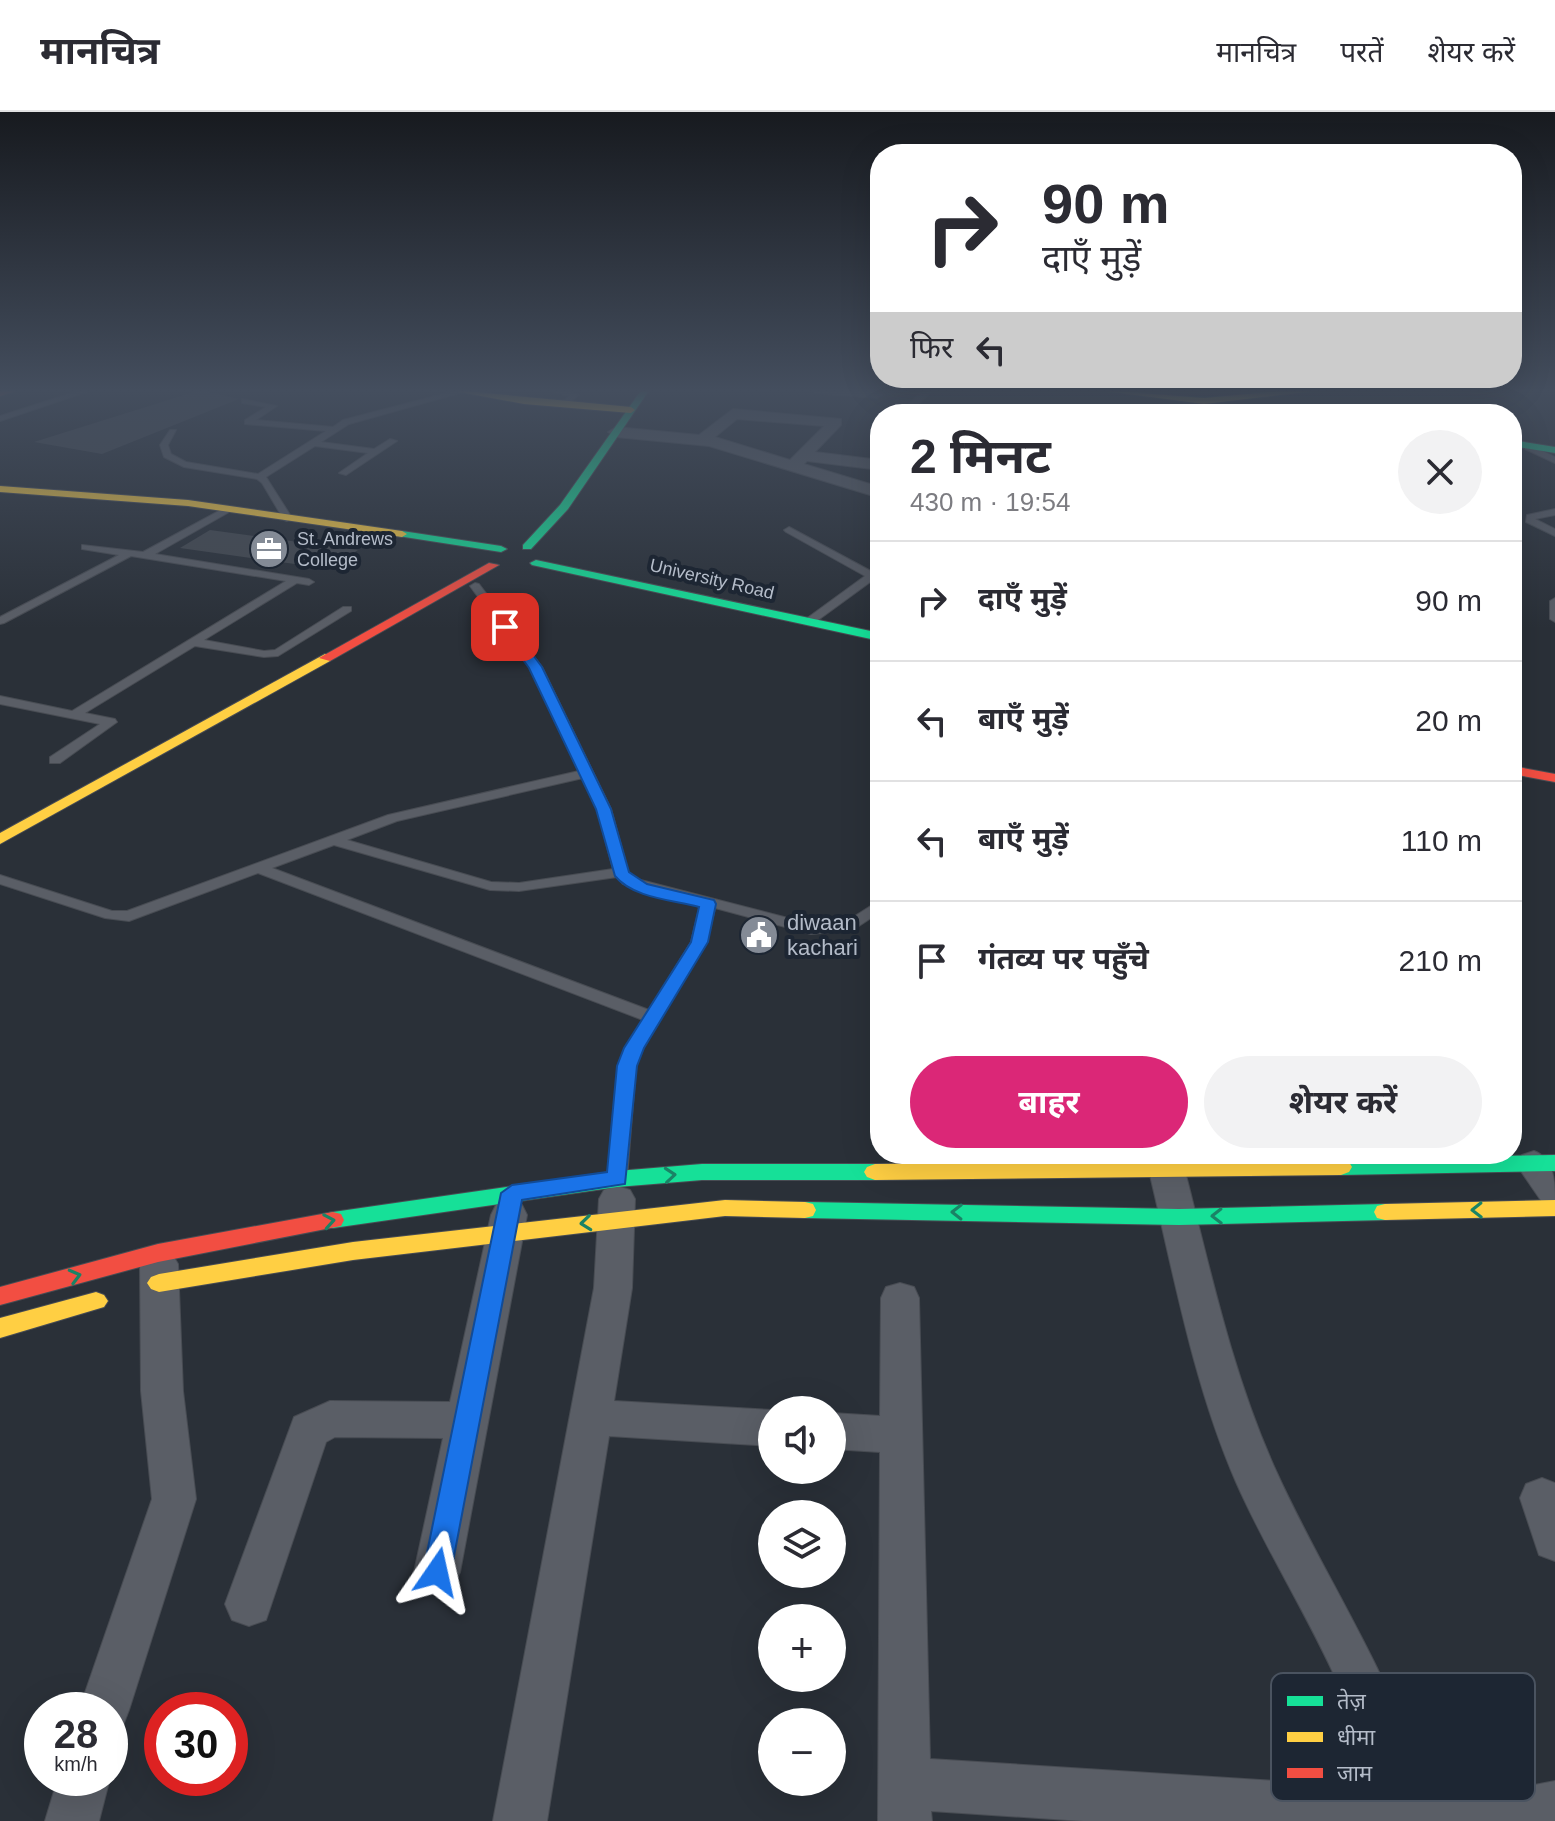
<!DOCTYPE html>
<html lang="hi">
<meta charset="utf-8">
<style>
:root{--surface:#fff;--page:#f2f2f3;--text:#2b2b33;--muted:#7c7c81;--line:#e1e1e2;--accent:#db2777}
body{margin:0;font-family:Arial,"Noto Sans Devanagari",sans-serif;background:var(--page);color:var(--text);height:100vh;display:flex;flex-direction:column;font-size:30px;white-space:nowrap}
*{box-sizing:border-box;margin:0}
p{font-size:26px;color:var(--muted)}
.icon{flex:none;width:44px;height:44px;fill:none;stroke:currentColor;stroke-width:2;stroke-linecap:round;stroke-linejoin:round}
.map{position:relative;flex:1;overflow:hidden}
.side{position:absolute;left:870px;top:292px;width:652px;height:760px;display:flex;flex-direction:column;background:var(--surface);border-radius:32px;box-shadow:0 8px 32px #0002}
.side>*{flex:none}
.guide{position:absolute;left:870px;top:32px;width:652px;height:244px;border-radius:32px;box-shadow:0 8px 32px #0002;background:#fff;color:var(--text);overflow:hidden}
.buttons{position:absolute;left:758px;top:1284px;display:grid;gap:16px}
.buttons a{display:grid;place-items:center;width:88px;height:88px;border-radius:50%;background:var(--surface);box-shadow:0 8px 32px #0002;font-size:40px}
.speed{position:absolute;left:24px;top:1580px;display:flex;gap:16px;font-size:40px;font-weight:700;text-align:center}
.speed>*{display:grid;place-content:center;width:104px;height:104px;border-radius:50%;background:var(--surface);box-shadow:0 8px 32px #0002;line-height:1}
.speed small{font-size:20px;font-weight:400}
.speed .limit{border:12px solid #d22;background:#fff;color:#111}
.pin{position:absolute;display:grid;place-items:center;width:68px;height:68px;color:#fff;margin:-34px;border-radius:16px;box-shadow:0 4px 12px #0006}
.me{position:absolute;width:88px;margin:-44px;rotate:11deg;stroke-linejoin:round;filter:drop-shadow(0 0 6px #0008)}
.turn{display:flex;align-items:center;gap:28px;height:168px;padding:0 40px;font-size:36px}
.turn .icon{width:104px;height:104px;stroke-width:2.5}
.turn b{display:block;font-size:56px;line-height:68px}
.then{display:flex;align-items:center;height:76px;padding:0 40px;background:#0003;gap:16px;font-size:30px}
.round{display:grid;place-items:center;flex:none;width:84px;height:84px;border-radius:42px;background:var(--page)}
.overview{display:flex;align-items:center;justify-content:space-between;height:136px;padding:0 40px}
h1{font-size:48px;font-weight:700;line-height:60px}
.action{display:flex;gap:16px;margin-top:auto;padding:16px 40px}
.action a{flex:1;height:92px;border-radius:48px;background:var(--accent);color:#fff;font-size:32px;font-weight:700;line-height:92px;text-align:center}
.action a+a{background:var(--page);color:var(--text)}
ul{padding:0;list-style:none}
li{display:flex;align-items:center;gap:24px;height:120px;padding:0 40px;border-top:2px solid var(--line)}
li div{flex:1}
li b{display:block;font-size:30px}
li em{font-style:normal}
header{display:flex;align-items:center;gap:48px;box-sizing:border-box;height:112px;padding:0 40px;background:var(--surface);border-bottom:2px solid var(--line)}
header strong{font-size:38px}
nav{display:flex;gap:44px;margin-inline-start:auto;font-size:28px}
.map>svg:first-child{display:block}
.building{fill:#444950}
.lines{fill:none;stroke-linecap:round;stroke-linejoin:round}
.lane-casing{stroke:#484c53;stroke-width:2}
.street-casing{stroke:#484c53;stroke-width:2}
.fast-casing{stroke:#484c53;stroke-width:2}
.slow-casing{stroke:#484c53;stroke-width:2}
.jam-casing{stroke:#484c53;stroke-width:2}
.lane{fill:#5a5e66;fill-rule:evenodd}
.street{fill:#5a5e66;fill-rule:evenodd}
.fast{fill:#16e098;fill-rule:evenodd}
.slow{fill:#ffcf43;fill-rule:evenodd}
.jam{fill:#f24e42;fill-rule:evenodd}
.oneway{stroke:#1a8366}
.route{fill:#1a73e8;stroke:#114b97;stroke-width:2}
.labels{text-anchor:middle;dominant-baseline:central;stroke-width:8;stroke-linejoin:round;paint-order:stroke}
.far-poi-label{font-size:18px;fill:#b4bcc9;stroke:#1d2633;text-anchor:start}
.far-street-label{font-size:18px;fill:#b4bcc9;stroke:#1d2633}
.poi-label{font-size:22px;fill:#b4bcc9;stroke:#1d2633;text-anchor:start}
.key{fill:#1d2633;stroke:#4a5360;stroke-width:2}
.key-label{font-size:22px;fill:#b4bcc9}
</style>
<header>
<strong>मानचित्र</strong>
<nav><a>मानचित्र</a><a>परतें</a><a>शेयर करें</a></nav>
</header>
<div class="map">
<svg width="1555" height="1709" viewBox="0 0 1555 1709">
<rect width="100%" height="100%" fill="#2a3038"/>
<g class="building">
<polygon points="200,278 239,287 102,342 34,330"/>
<polygon points="210,418 358,438 330,457 180,436"/>
</g>
<g class="lines">
<g class="lane-casing">
<g id="lane">
<polygon points="84,277 95,277 0,309 0,304"/>
<polygon points="462,277 474,277 349,312 321,330 374,337 390,327 397,329 346,363 339,361 368,341 315,334 266,365 292,406 287,409 284,408 262,371 257,367 184,355 164,345 160,333 170,318 176,318 168,333 171,342 186,350 258,362 326,319 245,312 245,308 266,295 242,291 242,287 277,294 256,308 333,315 343,308"/>
<polygon points="545,277 558,277 579,283 563,295 559,293 569,284"/>
<polygon points="925,277 933,277 914,297 928,302 905,300 905,296"/>
<polygon points="1528,332 1555,345 1555,351 1525,337 1525,333"/>
<polygon points="228,394 233,397 231,399 155,442 309,467 314,470 309,473 297,471 204,528 264,539 275,538 343,495 351,495 351,499 278,544 264,545 195,534 85,601 115,607 117,610 60,651 50,651 50,645 100,612 0,592 0,584 72,599 286,469 131,444 4,511 0,512 0,505 119,443 82,437 82,433 143,440"/>
<polygon points="1555,397 1555,403 1535,407 1555,417 1555,424 1526,410 1527,403"/>
<polygon points="789,415 880,464 880,471 873,468 814,511 806,511 806,507 865,464 786,420 784,418"/>
<path d="M475,471L479,472L542,555L611,697L628,759L633,766L811,812L844,811L880,788V800L853,818L811,822L715,796L707,830L643,936L636,954L627,1067L624,1072L617,1074L610,1072L607,1067L618,954L625,936L643,908L258,761L129,809L105,806L0,772V763L112,799H127L388,703L579,659L530,556L470,474ZM583,666L597,697L613,757L519,771L491,770L347,728L397,709ZM334,733L490,778L519,779L617,765L623,772L700,793L691,830L649,898L272,756Z"/>
<polygon points="1555,486 1555,510 1550,507 1550,489"/>
</g>
</g>
<g class="street-casing">
<g id="street">
<polygon points="808,277 867,277 884,282 877,286 815,281"/>
<path d="M733,297L841,307V313L815,340L880,348V358L807,349L804,352L880,375V386L709,334L616,325L608,320L616,315L699,323ZM737,307L824,314L790,348L715,325Z"/>
<path d="M1534,1039C1555,1047 1555,1070 1555,1094L1542,1090L1516,1052L1522,1043Z"/>
<path d="M1167,1046L1180,1050L1185,1059C1211,1161 1233,1265 1277,1361C1323,1462 1384,1551 1419,1657L1524,1675L1555,1669V1709H1083L931,1699L932,1709H878L880,1340L832,1337V1301L880,1304L881,1186L886,1175L900,1171L914,1175L919,1186L930,1647L1372,1675C1351,1566 1280,1470 1236,1370C1193,1271 1174,1163 1149,1059L1154,1050Z"/>
<polygon points="617,1074 630,1078 635,1087 632,1176 614,1289 772,1298 772,1334 609,1324 547,1709 493,1709 594,1176 599,1087 604,1078"/>
<polygon points="509,1089 522,1093 527,1103 460,1460 453,1475 437,1482 421,1475 414,1460 443,1326 335,1325 326,1330 266,1508 249,1514 232,1508 225,1492 294,1305 330,1289 450,1290 491,1103 496,1093"/>
<polygon points="159,1137 172,1142 178,1152 183,1279 196,1387 129,1598 122,1616 110,1621 110,1598 79,1598 152,1387 141,1279 140,1152 146,1142"/>
<polygon points="1542,1366 1555,1371 1555,1449 1539,1443 1520,1386 1526,1372"/>
<polygon points="58,1666 110,1666 99,1709 45,1709"/>
</g>
</g>
<g class="fast-casing">
<g id="fast">
<polygon points="642,277 650,277 568,397 531,437 523,437 523,433 560,393"/>
<polygon points="1512,328 1555,335 1555,341 1512,334"/>
<polygon points="402,419 501,434 507,437 501,440 398,424 397,422"/>
<polygon points="536,448 880,521 880,529 532,453 530,451"/>
<polygon points="1555,1043 1555,1059 1341,1063 1333,1060 1330,1055 1333,1050 1341,1047"/>
<polygon points="702,1052 875,1052 883,1055 886,1060 883,1065 875,1068 702,1068 617,1075 333,1116 325,1114 322,1108 325,1102 333,1100 617,1059"/>
<polygon points="805,1090 1179,1097 1385,1092 1393,1094 1396,1100 1393,1106 1385,1108 1179,1113 805,1106 797,1104 794,1098 797,1092"/>
</g>
</g>
<g class="slow-casing">
<g id="slow">
<polygon points="444,277 631,295 635,298 631,301 524,292"/>
<polygon points="1089,277 1204,286 1303,277 1333,277 1204,292"/>
<polygon points="0,374 188,388 402,419 407,422 402,425 188,394 0,380"/>
<polygon points="325,542 331,546 330,549 0,732 0,721"/>
<polygon points="1341,1047 1349,1050 1352,1055 1349,1060 1341,1063 875,1068 867,1065 864,1060 867,1055 875,1052"/>
<polygon points="725,1088 805,1090 813,1092 816,1098 813,1104 805,1106 725,1104 353,1148 159,1180 151,1177 147,1171 151,1165 159,1162 353,1130"/>
<polygon points="1555,1088 1555,1104 1385,1108 1377,1106 1374,1100 1377,1094 1385,1092"/>
<polygon points="96,1180 104,1183 108,1189 104,1195 0,1226 0,1206"/>
</g>
</g>
<g class="jam-casing">
<g id="jam">
<polygon points="17,277 16,279 0,284 0,278"/>
<polygon points="489,451 499,453 330,549 319,546"/>
<polygon points="1512,654 1555,662 1555,670 1512,662"/>
<polygon points="333,1100 341,1102 344,1108 341,1114 158,1150 0,1193 0,1175 158,1132"/>
</g>
</g>
<use href="#lane" class="lane"/>
<use href="#street" class="street"/>
<use href="#fast" class="fast"/>
<use href="#slow" class="slow"/>
<use href="#jam" class="jam"/>
</g>
<defs><path id="oneway-chevron" d="M-2-3.5L2.5 0L-2 3.5" fill="none" stroke-width="1.6" stroke-linecap="round" stroke-linejoin="round" transform="scale(2)"/></defs>
<g class="oneway">
<use href="#oneway-chevron" transform="translate(670 1063) rotate(-5)"/>
<use href="#oneway-chevron" transform="translate(1477 1098) rotate(179)"/>
<use href="#oneway-chevron" transform="translate(957 1100) rotate(-179)"/>
<use href="#oneway-chevron" transform="translate(1217 1104) rotate(179)"/>
<use href="#oneway-chevron" transform="translate(329 1109) rotate(-10)"/>
<use href="#oneway-chevron" transform="translate(586 1111) rotate(174)"/>
<use href="#oneway-chevron" transform="translate(75 1164) rotate(-15)"/>
</g>
<linearGradient id="sky" x2="0" y2="1"><stop stop-color="#171a1f"/><stop offset="0.54" stop-color="#444e5e"/><stop offset="1" stop-color="#444e5e" stop-opacity="0"/></linearGradient>
<rect width="1555" height="516" fill="url(#sky)"/>
<path class="route" d="M501,512H510L542,555L611,697L629,760L647,772L714,788L716,792L708,830L644,936L637,954L625,1072L522,1088L451,1460L447,1470L437,1473L427,1470L423,1460L501,1081L512,1073L607,1060L617,954L624,936L691,830L699,795C672,788 633,786 615,764L596,697L529,556L499,515Z"/>
<defs>
<g id="office-disc" transform="scale(2)"><circle r="9.5" fill="#848b96" stroke="#1d2633"/><path d="M-6-3h4V-5.5h4V-3h4V5H-6ZM-1-4.5V-3h2v-1.5ZM-6 0V1H6V0Z" fill="#fff"/></g>
<g id="civic-disc" transform="scale(2)"><circle r="9.5" fill="#848b96" stroke="#1d2633"/><path d="M-.6-6.5H3V-4.5H.6V-3L4-1V1h2V6H-6V1h2V-1L-.6-3ZM-1.2 2.5V6h2.4V2.5Z" fill="#fff"/></g>
</defs>
<g fill-rule="evenodd">
<use href="#office-disc" x="269" y="437"/>
<use href="#civic-disc" x="759" y="823"/>
</g>
<g class="labels">
<g class="far-poi-label">
<text x="297" y="427">St. Andrews<tspan x="297" dy="21">College</tspan></text>
</g>
<g class="far-street-label">
<text transform="translate(712 467) rotate(13)">University Road</text>
</g>
<g class="poi-label">
<text x="787" y="810">diwaan<tspan x="787" dy="25">kachari</tspan></text>
</g>
</g>
<rect x="1271" y="1561" width="264" height="128" rx="12" class="key"/>
<rect x="1287" y="1584" width="36" height="10" fill="#16e098"/>
<rect x="1287" y="1620" width="36" height="10" fill="#ffcf43"/>
<rect x="1287" y="1656" width="36" height="10" fill="#f24e42"/>
<g class="key-label">
<text x="1337" y="1597">तेज़</text>
<text x="1337" y="1633">धीमा</text>
<text x="1337" y="1669">जाम</text>
</g>
</svg>
<div class="buttons">
<a><svg class="icon" aria-label="sound" viewBox="0 0 24 24"><path d="M4 9h4l5-4v14l-5-4H4zM17 9q2 3 0 6"/></svg></a>
<a><svg class="icon" aria-label="layers" viewBox="0 0 24 24"><path d="M12 4l9 5-9 5-9-5zM3 14l9 5 9-5"/></svg></a>
<a>+</a>
<a>−</a>
</div>
<div class="speed"><div>28<small>km/h</small></div><div class="limit">30</div></div>
<div class="pin" style="left:505px;top:515px;background:#d93025"><svg class="icon" aria-label="arrive" viewBox="0 0 24 24"><path d="M6 21V4h12l-3 4 3 4H6"/></svg></div>
<svg class="me" style="left:437px;top:1460px" viewBox="-20 -20 40 40"><path d="M0-17L14 15 0 8-14 15z" fill="#1a73e8" stroke="#fff" stroke-width="4"/></svg>
<div class="guide">
<div class="turn"><svg class="icon" aria-label="right" viewBox="0 0 24 24"><path d="M7 20v-9h11M14 6l5 5-5 5"/></svg><div><b>90 m</b>दाएँ मुड़ें</div></div>
<div class="then">फिर<svg class="icon" aria-label="left" viewBox="0 0 24 24"><path d="M17 20v-9H6M10 6l-5 5 5 5"/></svg></div>
</div>
<section class="side">
<div class="overview"><div><h1>2 मिनट</h1><p>430 m · 19:54</p></div><a class="round"><svg class="icon" aria-label="close" viewBox="0 0 24 24"><path d="M6 6l12 12M18 6L6 18"/></svg></a></div>
<ul>
<li><svg class="icon" aria-label="right" viewBox="0 0 24 24"><path d="M7 20v-9h11M14 6l5 5-5 5"/></svg><div><b>दाएँ मुड़ें</b></div><em>90 m</em></li>
<li><svg class="icon" aria-label="left" viewBox="0 0 24 24"><path d="M17 20v-9H6M10 6l-5 5 5 5"/></svg><div><b>बाएँ मुड़ें</b></div><em>20 m</em></li>
<li><svg class="icon" aria-label="left" viewBox="0 0 24 24"><path d="M17 20v-9H6M10 6l-5 5 5 5"/></svg><div><b>बाएँ मुड़ें</b></div><em>110 m</em></li>
<li><svg class="icon" aria-label="arrive" viewBox="0 0 24 24"><path d="M6 21V4h12l-3 4 3 4H6"/></svg><div><b>गंतव्य पर पहुँचे</b></div><em>210 m</em></li>
</ul>
<div class="action"><a>बाहर</a><a>शेयर करें</a></div>
</section>
</div>
